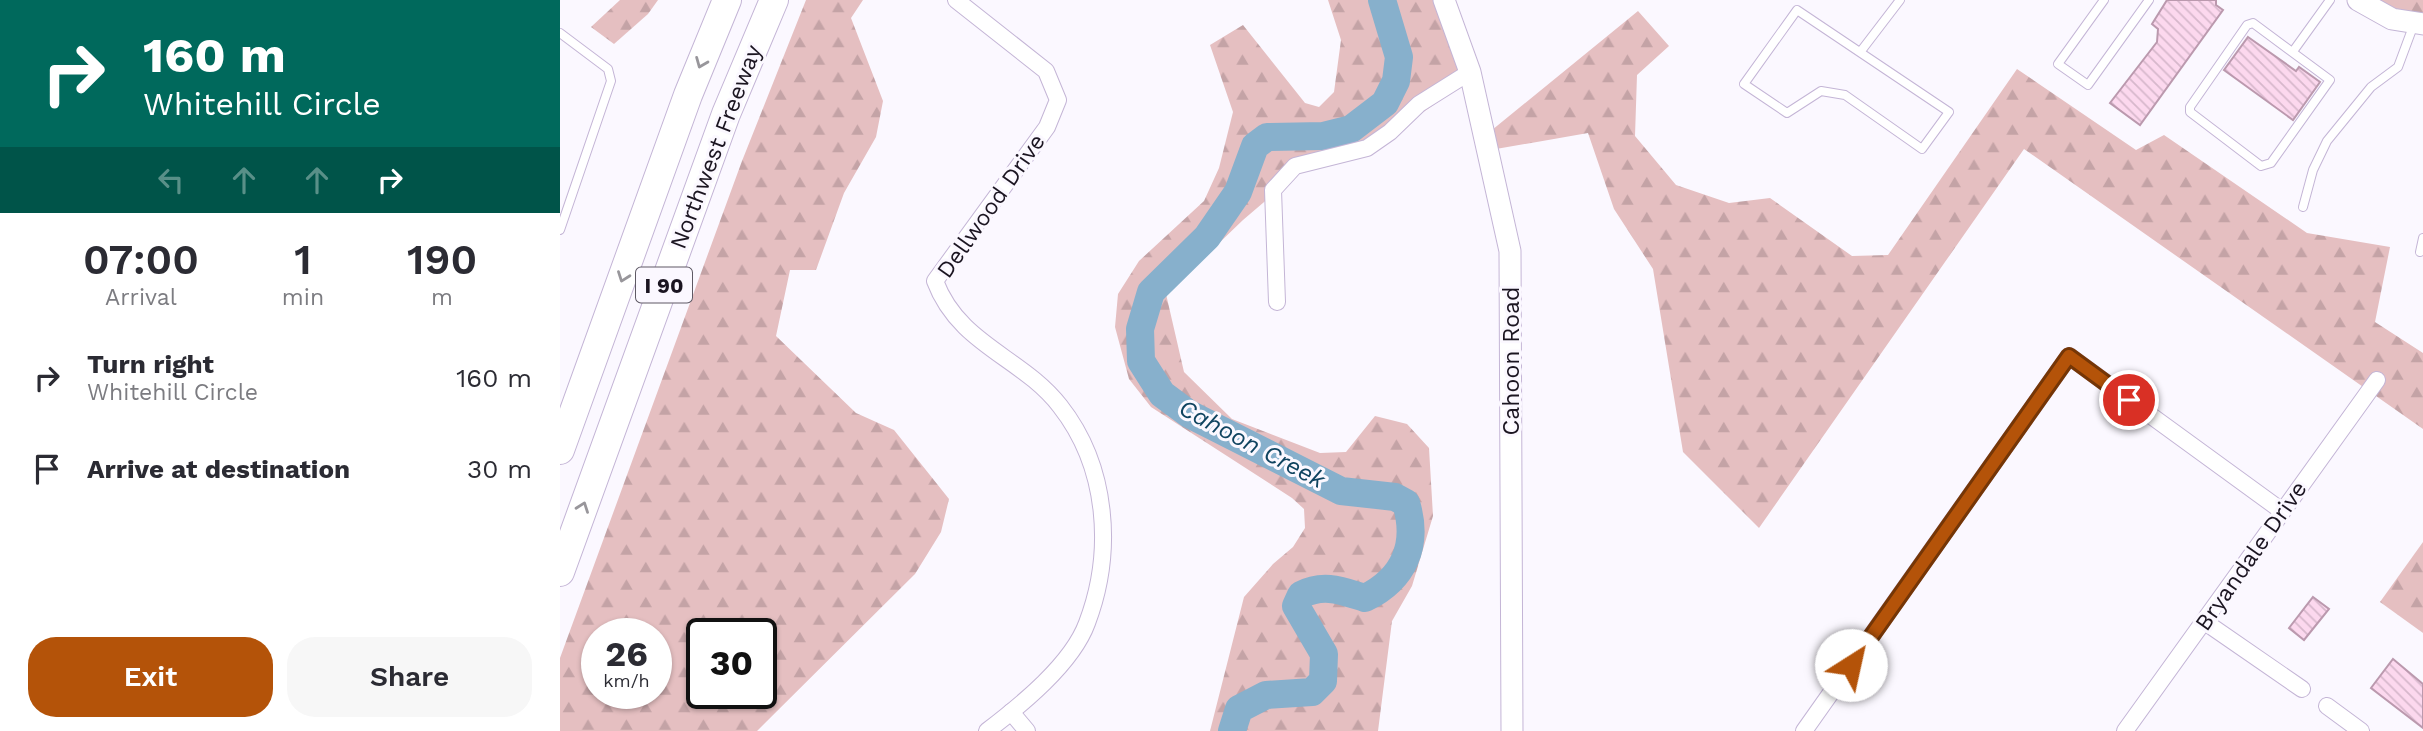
<!DOCTYPE html>
<style>
:root{--surface:#fff;--page:#f7f7f7;--text:#2b2b33;--muted:#7c7c81;--accent:#b45309}
body{margin:0;font-family:"Work Sans",sans-serif;background:var(--page);color:var(--text);height:100vh;display:flex;flex-direction:column;font-size:26px;white-space:nowrap}
*{box-sizing:border-box;margin:0}
p{font-size:23px;color:var(--muted)}
.icon{flex:none;width:38px;height:38px;fill:none;stroke:currentColor;stroke-width:2;stroke-linecap:round;stroke-linejoin:round}
.map{position:relative;flex:1;overflow:hidden}
.drawer{display:flex;flex-direction:column;background:var(--surface);width:560px}
.drawer>*{flex:none}
.hud{background:#00695c;color:#fff;overflow:hidden}
.speed{position:absolute;left:21px;top:618px;display:flex;gap:14px;font-size:35px;font-weight:700;text-align:center}
.speed>*{display:grid;place-content:center;width:91px;height:91px;border-radius:50%;background:var(--surface);box-shadow:0 2px 5px #0004;line-height:1}
.speed small{font-size:18px;font-weight:400}
.speed .limit{border:4px solid #111;border-radius:10px;background:#fff;color:#111}
.pin{position:absolute;display:grid;place-items:center;width:60px;height:60px;color:#fff;margin:-30px;border:4px solid #fff;border-radius:50%;box-shadow:0 2px 7px #0007}
.me{position:absolute;width:77px;margin:-38px;rotate:35deg;stroke-linejoin:round;filter:drop-shadow(0 0 5px #0008)}
.turn{display:flex;align-items:center;gap:24px;height:147px;padding:0 28px;font-size:32px}
.turn .icon{width:91px;height:91px;stroke-width:2.5}
.turn b{display:block;font-size:49px;line-height:60px}
.lanes{display:flex;align-items:center;height:66px;padding:0 28px;background:#0003;justify-content:center;gap:35px;direction:ltr}
.lanes .off{opacity:.35}
.eta{display:flex;justify-content:space-evenly;align-items:center;height:119px;text-align:center}
.eta b{font-size:42px;font-weight:600;line-height:49px}
.action{display:flex;gap:14px;margin-top:auto;padding:14px 28px}
.action a{flex:1;height:80px;border-radius:28px;background:var(--accent);color:#fff;font-size:28px;font-weight:600;line-height:80px;text-align:center}
.action a+a{background:var(--page);color:var(--text)}
ul{padding:0;list-style:none}
li{display:flex;align-items:center;gap:21px;height:91px;padding:0 28px}
li div{flex:1}
li b{display:block;font-size:26px}
li em{font-style:normal}
main{display:flex;flex:1;min-height:0}
.map>svg:first-child{display:block}
.forest{fill:url(#forest-firs);fill-rule:evenodd}
.lines{fill:none;stroke-linecap:round;stroke-linejoin:round}
.river{stroke:#87b0cc;stroke-width:28}
.building{fill:url(#building-back-hatch);stroke:#bb99ae;stroke-width:2}
.lane-casing{stroke:#c4b5d6;stroke-width:10}
.street-casing{stroke:#c4b5d6;stroke-width:18}
.secondary-casing{stroke:#c4b5d6;stroke-width:23}
.highway-casing{stroke:#c4b5d6;stroke-width:30}
.lane{stroke:#fff;stroke-width:8}
.street{stroke:#fff;stroke-width:16}
.secondary{stroke:#fff;stroke-width:21}
.highway{stroke:#fff;stroke-width:28}
.oneway{stroke:#98969b}
.route-casing{stroke:#753606;stroke-width:18}
.route{stroke:#b45309;stroke-width:12}
.labels{text-anchor:middle;dominant-baseline:central;stroke-width:6;stroke-linejoin:round;paint-order:stroke}
.shield{fill:#fbf8ff;stroke:#5e5964;stroke-width:2}
.shield-label{font-size:21px;font-weight:bold;fill:#1b1521}
.street-label{font-size:23px;fill:#1b1521;stroke:#fbf8ff}
.water-label{font-size:24px;font-style:italic;fill:#104460;stroke:#fbf8ff}
</style>
<main>
<section class="drawer">
<div class="hud">
<div class="turn"><svg class="icon" aria-label="right" viewBox="0 0 24 24"><path d="M7 20v-9h11M14 6l5 5-5 5"/></svg><div><b>160 m</b>Whitehill Circle</div></div>
<div class="lanes"><svg class="icon off" aria-label="left" viewBox="0 0 24 24"><path d="M17 20v-9H6M10 6l-5 5 5 5"/></svg><svg class="icon off" aria-label="ahead" viewBox="0 0 24 24"><path d="M12 20V5M6 11l6-6 6 6"/></svg><svg class="icon off" aria-label="ahead" viewBox="0 0 24 24"><path d="M12 20V5M6 11l6-6 6 6"/></svg><svg class="icon" aria-label="right" viewBox="0 0 24 24"><path d="M7 20v-9h11M14 6l5 5-5 5"/></svg></div>
</div>
<div class="eta">
<div><b>07:00</b><p>Arrival</p></div>
<div><b>1</b><p>min</p></div>
<div><b>190</b><p>m</p></div>
</div>
<ul>
<li><svg class="icon" aria-label="right" viewBox="0 0 24 24"><path d="M7 20v-9h11M14 6l5 5-5 5"/></svg><div><b>Turn right</b><p>Whitehill Circle</p></div><em>160 m</em></li>
<li><svg class="icon" aria-label="arrive" viewBox="0 0 24 24"><path d="M6 21V4h12l-3 4 3 4H6"/></svg><div><b>Arrive at destination</b></div><em>30 m</em></li>
</ul>
<div class="action"><a>Exit</a><a>Share</a></div>
</section>
<div class="map">
<svg width="1863" height="731" viewBox="0 0 1863 731">
<defs>
<pattern id="forest-firs" width="22" height="20" patternUnits="userSpaceOnUse" patternTransform="scale(1.75)"><rect width="22" height="20" fill="#e5bfc1"/><path d="M5 1l3.5 6h-7zM16 11l3.5 6h-7z" fill="#c4a3a6"/></pattern>
<pattern id="building-back-hatch" width="6" height="6" patternUnits="userSpaceOnUse" patternTransform="scale(1.75)"><rect width="6" height="6" fill="#fcd8ee"/><path d="M-1 5l2 2M0 0l6 6M5-1l2 2" fill="none" stroke="#d7b8cc"/></pattern>
</defs>
<rect width="100%" height="100%" fill="#fbf8ff"/>
<g class="forest">
<polygon points="60,0 98,0 88,14 54,44 31,27"/>
<path d="M246,0H303L291,18L323,101L316,137L284,193L256,270H230L216,336L296,413L334,430L389,499L381,532L355,574L197,731H0V658L182,161ZM37,634H96V693H37ZM142,634H201V693H142Z"/>
<polygon points="768,0 890,0 917,75 859,115 739,172 683,220 606,294 624,372 672,419 760,453 786,452 815,416 847,424 869,448 873,516 852,586 832,621 818,731 650,731 684,597 713,564 733,547 745,528 744,509 732,498 591,407 569,379 555,327 558,294 579,261 644,201 659,168 673,112 650,45 683,25 745,103 759,107 774,92 781,40"/>
<polygon points="1812,0 1863,0 1863,14 1844,13"/>
<polygon points="1078,11 1109,46 1077,75 1075,136 1116,185 1169,203 1210,198 1292,256 1328,255 1457,69 1576,150 1604,135 1747,233 1830,247 1815,322 1863,353 1863,429 1464,149 1199,528 1123,452 1093,269 1054,209 1028,133 936,149 932,130"/>
<polygon points="1863,542 1863,633 1820,602"/>
</g>
<g class="lines">
<path class="river" d="M672,731L679,709L706,695L752,692L763,681L764,654L736,606L741,595C764,583 782,591 805,598C844,579 859,545 846,503L835,497L781,491L629,414L602,394L581,361L580,329L591,292L647,237L678,192L695,146L707,137L763,136L791,129L825,103L836,81L839,57L822,0"/>
</g>
<g class="building">
<polygon points="1607,0 1656,0 1656,5 1663,10 1580,125 1550,103 1597,42 1598,29 1592,24"/>
<polygon points="1688,37 1736,71 1739,67 1760,82 1733,120 1664,70"/>
<polygon points="1753,597 1769,609 1744,640 1729,628"/>
<polygon points="1833,659 1863,684 1863,728 1811,688"/>
</g>
<g class="lines">
<g class="lane-casing">
<g id="lane">
<polyline points="1544,0 1498,64 1528,85 1589,0"/>
<polygon points="1237,10 1389,112 1362,149 1285,95 1261,91 1227,113 1184,84"/>
<polygon points="1693,23 1770,80 1711,163 1701,166 1630,112 1630,107 1687,25"/>
<polyline points="0,33 48,69 51,81 0,230"/>
<polyline points="1734,50 1770,0"/>
<polyline points="1301,51 1340,0"/>
<polyline points="1743,207 1753,170 1767,141 1811,87 1838,67 1854,24"/>
<polyline points="1860,252 1863,238"/>
</g>
</g>
<g class="street-casing">
<g id="street">
<path d="M396,0L486,71L498,100L487,127L375,281C399,345 462,357 500,406C548,467 554,552 527,623C512,664 461,705 427,731"/>
<polyline points="717,302 713,190 735,166 807,148 830,132 859,104 910,72"/>
<polyline points="1645,622 1742,689"/>
<polyline points="1767,706 1801,731"/>
<polyline points="451,712 467,731"/>
<polyline points="1244,731 1509,356 1722,511"/>
<polyline points="1565,731 1817,380"/>
</g>
</g>
<g class="secondary-casing">
<g id="secondary">
<polyline points="884,0 910,72 950,251 952,731"/>
<polyline points="1798,0 1832,19 1863,24"/>
</g>
</g>
<g class="highway-casing">
<g id="highway">
<polyline points="0,450 128,95 167,0"/>
<polyline points="0,572 166,114 214,0"/>
</g>
</g>
<use href="#lane" class="lane"/>
<use href="#street" class="street"/>
<use href="#secondary" class="secondary"/>
<use href="#highway" class="highway"/>
</g>
<defs><path id="oneway-chevron" d="M-2-3.5L2.5 0L-2 3.5" fill="none" stroke-width="1.6" stroke-linecap="round" stroke-linejoin="round" transform="scale(1.75)"/></defs>
<g class="oneway">
<use href="#oneway-chevron" transform="translate(141 63) rotate(112)"/>
<use href="#oneway-chevron" transform="translate(63 277) rotate(110)"/>
<use href="#oneway-chevron" transform="translate(23 507) rotate(-70)"/>
</g>
<g class="lines">
<g class="route-casing">
<polyline id="route" points="1291,665 1509,356 1569,400"/>
</g>
<use href="#route" class="route"/>
</g>
<g class="labels">
<rect class="shield" x="76" y="267.5" width="56" height="35" rx="5"/>
<g class="shield-label">
<text x="104" y="285">I 90</text>
</g>
<g class="street-label">
<text transform="translate(156 147) rotate(-69)">Northwest Freeway</text>
<text transform="translate(431 206) rotate(-55)">Dellwood Drive</text>
<text transform="translate(951 361) rotate(-90)">Cahoon Road</text>
<text transform="translate(1691 556) rotate(-55)">Bryandale Drive</text>
</g>
<g class="water-label">
<text transform="translate(692 444) rotate(28)">Cahoon Creek</text>
</g>
</g>
</svg>
<div class="speed"><div>26<small>km/h</small></div><div class="limit">30</div></div>
<div class="pin" style="left:1569px;top:400px;background:#d93025"><svg class="icon" aria-label="arrive" viewBox="0 0 24 24"><path d="M6 21V4h12l-3 4 3 4H6"/></svg></div>
<svg class="me" style="left:1291px;top:665px" viewBox="-20 -20 40 40"><circle r="19" fill="#fff"/><path d="M0-13L10 11 0 6-10 11z" fill="#b45309"/></svg>
</div>
</main>
